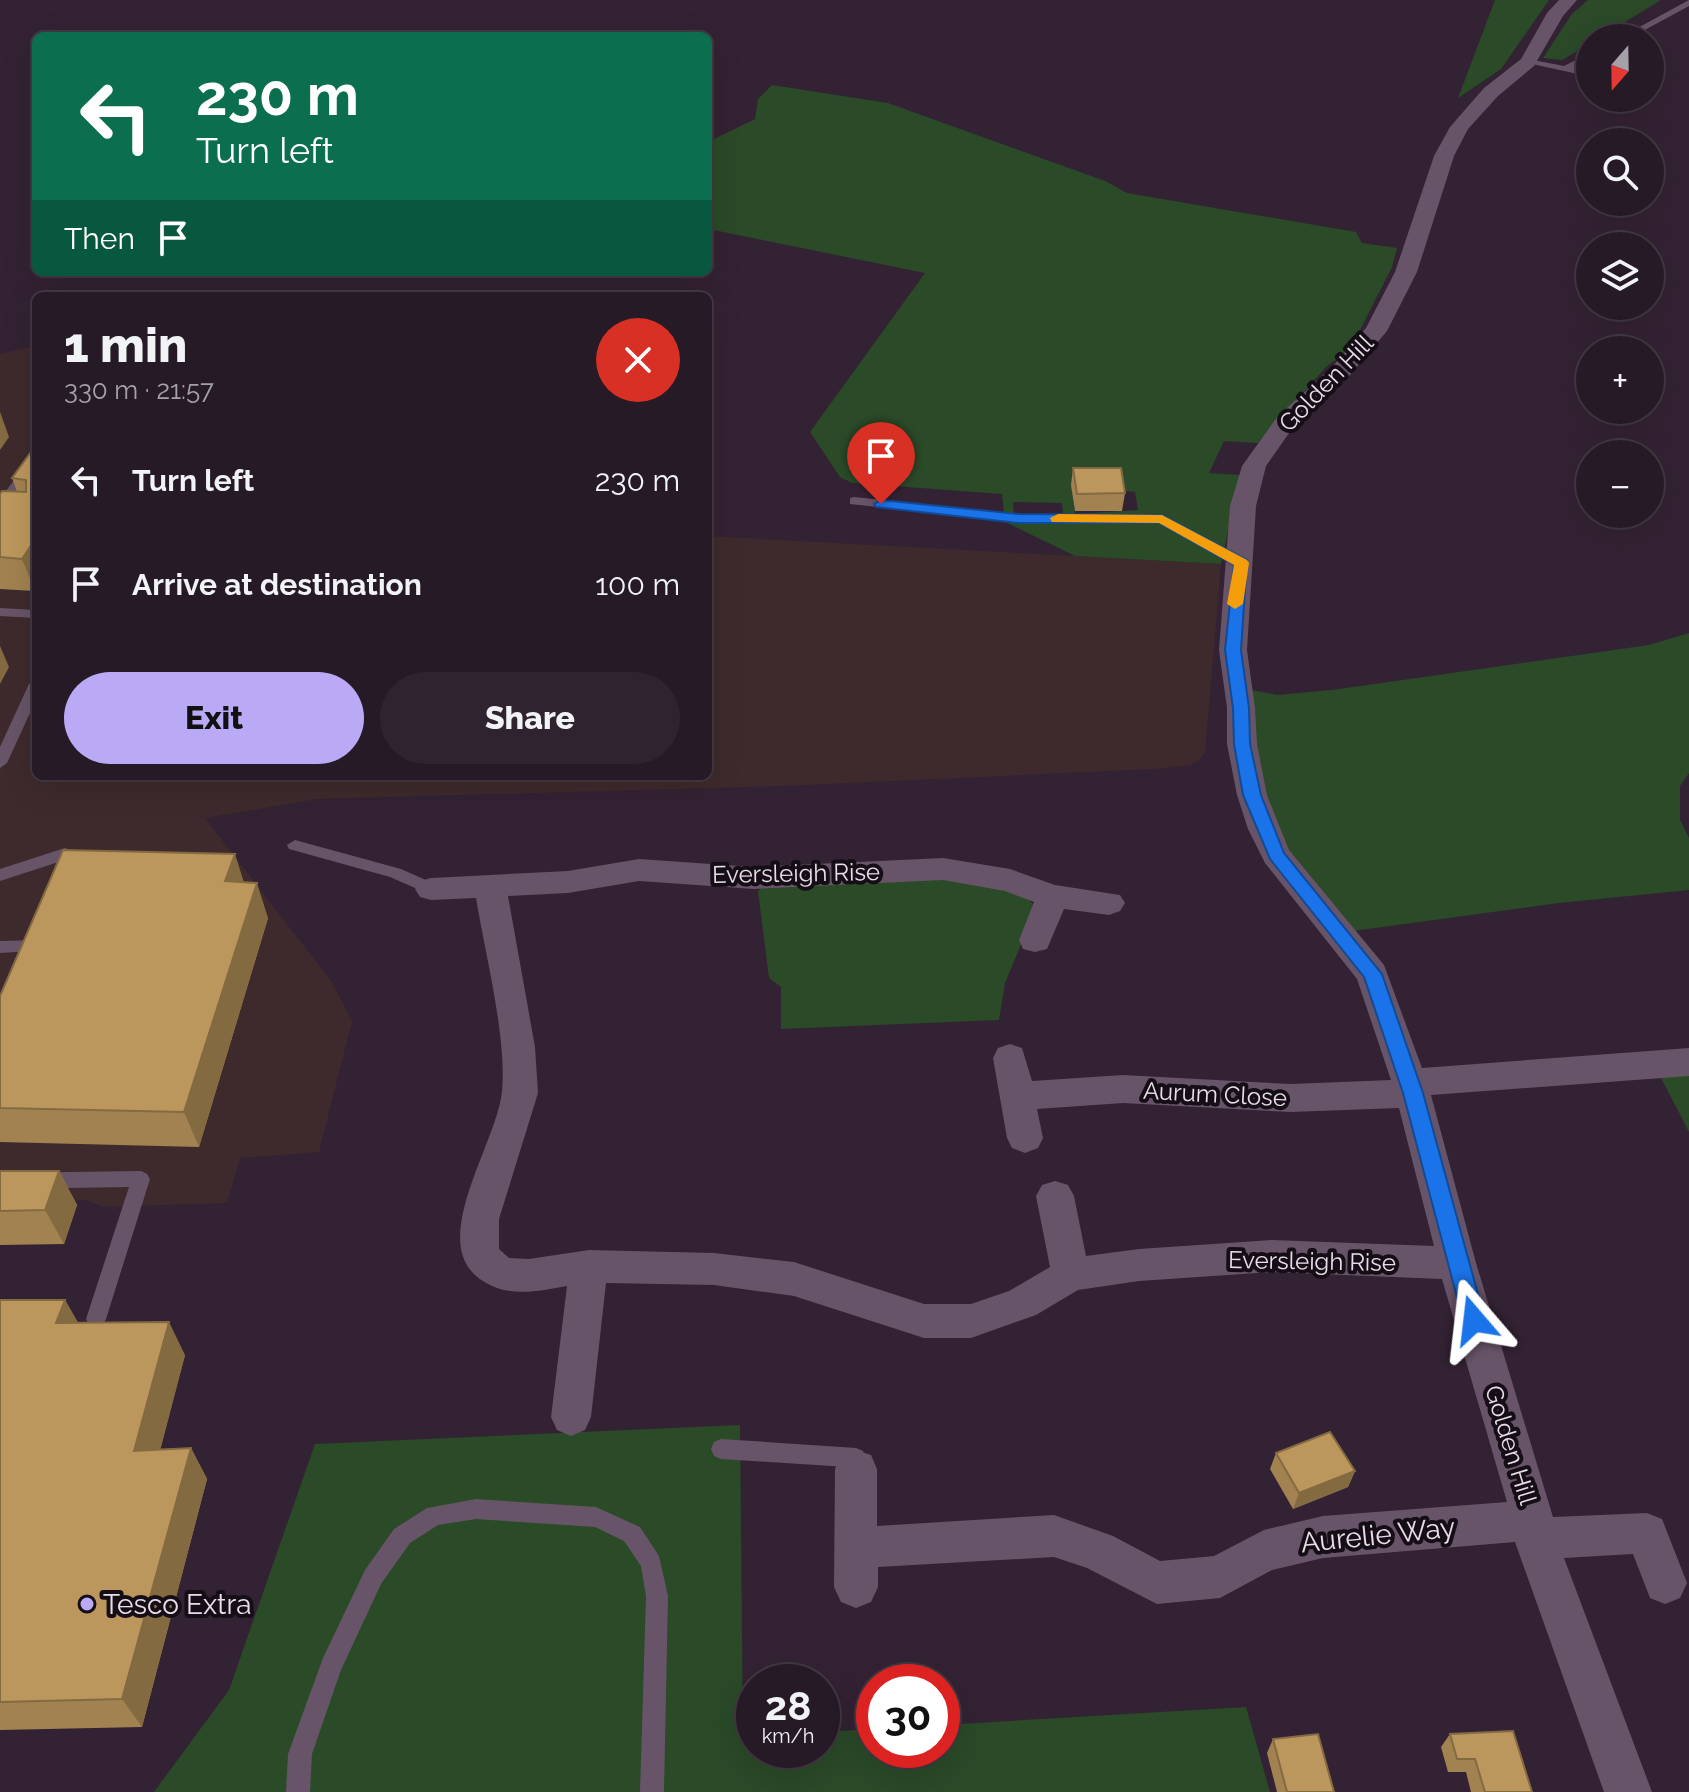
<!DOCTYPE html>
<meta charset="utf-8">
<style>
:root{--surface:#261a26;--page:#2e232e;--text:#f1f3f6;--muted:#a4a1a7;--line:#423843;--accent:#baaaf6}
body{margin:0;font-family:Raleway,sans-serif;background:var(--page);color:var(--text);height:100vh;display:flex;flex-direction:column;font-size:30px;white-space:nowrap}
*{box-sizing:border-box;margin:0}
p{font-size:26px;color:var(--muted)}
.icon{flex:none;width:44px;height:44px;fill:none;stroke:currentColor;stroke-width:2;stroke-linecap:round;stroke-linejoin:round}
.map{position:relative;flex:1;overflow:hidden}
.panel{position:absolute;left:32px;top:292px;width:680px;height:488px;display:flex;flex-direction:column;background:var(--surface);border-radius:12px;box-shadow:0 8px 32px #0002,0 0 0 2px var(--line)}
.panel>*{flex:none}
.top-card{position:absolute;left:32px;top:32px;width:680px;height:244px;border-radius:12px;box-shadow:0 8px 32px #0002,0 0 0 2px var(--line);background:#0b6e4f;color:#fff;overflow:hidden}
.needle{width:52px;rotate:200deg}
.tools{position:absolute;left:1576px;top:24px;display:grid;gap:16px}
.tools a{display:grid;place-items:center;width:88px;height:88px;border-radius:50%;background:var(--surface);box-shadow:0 8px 32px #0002,0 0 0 2px var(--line);font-size:40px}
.speed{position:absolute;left:736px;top:1664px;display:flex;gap:16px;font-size:40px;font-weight:700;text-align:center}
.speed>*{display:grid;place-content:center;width:104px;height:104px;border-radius:50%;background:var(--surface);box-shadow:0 8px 32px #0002,0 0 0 2px var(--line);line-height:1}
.speed small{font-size:20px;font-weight:400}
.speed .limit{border:12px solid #d22;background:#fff;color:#111}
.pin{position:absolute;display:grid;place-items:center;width:68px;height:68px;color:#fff;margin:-82px -34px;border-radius:50% 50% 50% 0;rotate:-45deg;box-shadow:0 0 8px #0007}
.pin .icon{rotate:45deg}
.me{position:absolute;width:88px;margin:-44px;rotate:343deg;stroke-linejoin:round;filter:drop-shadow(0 0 6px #0008)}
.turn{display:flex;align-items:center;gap:28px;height:168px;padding:0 32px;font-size:36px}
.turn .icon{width:104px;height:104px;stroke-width:2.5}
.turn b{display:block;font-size:56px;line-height:68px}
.then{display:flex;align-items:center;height:76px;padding:0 32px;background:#0003;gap:16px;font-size:30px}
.round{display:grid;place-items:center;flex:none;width:84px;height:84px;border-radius:42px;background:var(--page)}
.overview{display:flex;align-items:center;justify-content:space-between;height:136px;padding:0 32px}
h1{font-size:48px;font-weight:800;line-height:60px}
.cta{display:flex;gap:16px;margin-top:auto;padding:16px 32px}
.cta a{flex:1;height:92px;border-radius:48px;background:var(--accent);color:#111;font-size:32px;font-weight:800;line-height:92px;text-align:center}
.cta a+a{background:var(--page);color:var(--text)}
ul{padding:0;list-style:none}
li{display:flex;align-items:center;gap:24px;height:104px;padding:0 32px}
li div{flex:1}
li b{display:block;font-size:30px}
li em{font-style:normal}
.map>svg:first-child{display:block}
.industrial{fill:#3e2a2c}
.green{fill:#2a4a28;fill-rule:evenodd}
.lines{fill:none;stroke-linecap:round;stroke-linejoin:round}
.lane{fill:#685468;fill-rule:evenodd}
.street{fill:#685468;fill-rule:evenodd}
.wall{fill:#a28250}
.shaded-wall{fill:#846a41}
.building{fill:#bc975d;stroke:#846a41;stroke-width:2}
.route{fill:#1a73e8;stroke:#114b97;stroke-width:2}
.slow{fill:#f59e0b}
.poi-dot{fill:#baaaf6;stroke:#160e16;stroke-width:3}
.labels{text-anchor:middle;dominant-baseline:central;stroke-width:8;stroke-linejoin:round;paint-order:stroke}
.street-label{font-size:24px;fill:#e9dde9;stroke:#160e16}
.near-street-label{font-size:28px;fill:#e9dde9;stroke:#160e16}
.near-poi-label{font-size:28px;fill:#e9dde9;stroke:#160e16;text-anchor:start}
</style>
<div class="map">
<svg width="1689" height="1792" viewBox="0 0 1689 1792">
<rect width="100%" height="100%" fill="#323"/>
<polygon class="industrial" points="36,346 36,776 708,776 708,536 1221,564 1205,752 1200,759 1190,765 1153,769 781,786 318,799 205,818 331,981 352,1021 319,1152 240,1158 227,1203 104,1207 86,1200 0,1202 0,354"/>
<g class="green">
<polygon points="1495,0 1549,0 1501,69 1458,98"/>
<polygon points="1588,0 1661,0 1599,38 1590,38 1590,44 1562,60 1543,58 1572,14"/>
<path d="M772,85L888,103L1105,181L1127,193L1356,232L1362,243L1397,248L1392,267L1350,350L1327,366L1258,443L1224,441L1209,473L1240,475L1221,564L1075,556L1005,522L1002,494L852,483L840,477L810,432L925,273L708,229V142L755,119L758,99ZM1072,485L1135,492L1138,510L1075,514ZM1013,502L1062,503L1063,514H1014Z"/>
<polygon points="1689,633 1689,773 1680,786 1680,820 1689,838 1689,890 1559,903 1353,931 1284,856 1250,756 1252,690 1277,695 1332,690 1649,645"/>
<path d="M876,878C912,879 1016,874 1036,908L1005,983L999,1020L781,1029V987L769,978L758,891L764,886Z"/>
<polygon points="1689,1073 1689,1132 1660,1076"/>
<polygon points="740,1425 743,1737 754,1737 754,1750 822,1750 822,1732 874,1729 874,1750 942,1750 942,1725 1246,1707 1270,1792 154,1792 229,1690 315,1444"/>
</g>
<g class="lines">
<g class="lane">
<polygon points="1689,0 1689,6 1630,38 1619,38"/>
<polygon points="1590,53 1590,60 1575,68 1583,71 1578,74 1523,62 1528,59 1564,66"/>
<polygon points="36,455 36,468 5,511 0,512 0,499 32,456"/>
<polygon points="854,497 1018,514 1162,515 1248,563 1246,566 1236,566 1159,523 1018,522 850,504 850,498"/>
<polygon points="0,608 36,610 36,618 0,616"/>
<polygon points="36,679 36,700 7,763 0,768 0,747 29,684"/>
<polygon points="295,840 401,869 437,885 439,889 431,895 390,877 289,849 287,845"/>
<polygon points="65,848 71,850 73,854 71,858 0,881 0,869"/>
<polygon points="42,940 48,942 50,946 48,950 0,953 0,941"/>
<polygon points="141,1171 147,1174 150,1179 106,1319 103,1325 96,1328 89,1325 86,1319 129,1187 0,1189 0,1173"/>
<polygon points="721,1439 856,1448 863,1451 866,1463 863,1470 856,1473 847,1467 721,1459 714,1456 711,1449 714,1442"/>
<polygon points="476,1499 596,1507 640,1527 659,1556 668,1596 664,1792 640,1792 646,1596 641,1566 624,1541 595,1527 476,1519 438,1525 410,1543 381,1584 341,1670 312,1754 310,1792 286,1792 288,1754 323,1658 365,1570 394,1529 427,1508"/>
</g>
<path class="street" d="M1559,0H1577L1563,16L1534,66L1498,96L1468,129L1454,156L1417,272L1387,331L1349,376L1294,426L1266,466L1256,506L1247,650L1255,708L1257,744L1267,795L1289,850L1384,965L1422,1068L1689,1048V1076L1431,1095L1476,1263L1553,1517L1647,1513L1662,1519L1687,1583L1680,1598L1665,1604L1650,1598L1633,1554L1564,1558L1652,1792H1604L1515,1542L1323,1558L1272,1570L1220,1598L1157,1604L1087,1568L1054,1557L878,1567V1587L871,1602L856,1608L841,1602L834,1587L835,1469L841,1455L856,1450L871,1455L877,1469V1526L1054,1515L1113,1536L1160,1561L1214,1556L1264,1530L1323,1516L1507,1502L1442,1279L1272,1272L1139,1281L1078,1290L1036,1315L971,1338H924L794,1296L714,1285L606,1283L591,1417L585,1430L571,1436L557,1430L551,1417L567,1286C535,1292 502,1299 475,1275C431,1235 498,1140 502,1091C507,1038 485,953 476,898L431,900L420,897L415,889L420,881L431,878L568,871L639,859L754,867L943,858L1010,869L1055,885L1120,895L1125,903L1120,911L1109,915L1064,909L1047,949L1035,952L1023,949L1019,940L1034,902L1005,891L943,880L754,889L639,881L568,893L508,896L535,1047L538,1093L499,1219V1249L509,1258L529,1259L589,1250L714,1253L794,1262L924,1304H971L1009,1291L1050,1267L1036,1196L1042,1185L1055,1181L1068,1185L1074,1196L1086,1256L1139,1249L1272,1240L1434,1246L1399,1108L1291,1112L1123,1103L1037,1109L1043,1138L1038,1148L1025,1153L1012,1148L1007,1138L993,1058L998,1048L1010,1044L1022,1048L1032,1081L1123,1075L1291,1084L1391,1080L1357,979L1265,863L1248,829L1237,795L1227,744V708L1219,650L1230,506L1242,466L1278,416L1333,366L1366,328L1395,272L1434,156L1450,127L1484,88L1521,59L1547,13Z"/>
</g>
<g class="wall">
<polygon points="36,445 35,591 0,589 0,494 17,492 12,478"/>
<polygon points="1073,468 1125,493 1122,511 1075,511 1071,485"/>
<polygon points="244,882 268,918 199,1147 0,1142 0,996"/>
<polygon points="0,1171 59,1171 77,1205 64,1244 0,1245"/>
<polygon points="0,1300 65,1300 78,1323 185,1355 160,1449 191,1448 207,1479 142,1727 0,1730"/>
<polygon points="1276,1453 1355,1471 1348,1487 1293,1509 1270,1469"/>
<polygon points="1450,1734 1532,1792 1471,1792 1466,1772 1448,1772 1441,1747"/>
<polygon points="1273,1739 1334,1792 1277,1792 1267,1753"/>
</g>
<g class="shaded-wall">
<polygon points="0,412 9,437 0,450"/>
<polygon points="36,538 36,589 35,591 22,559"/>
<polygon points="0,646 9,667 0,684"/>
<polygon points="235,854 246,889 225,881"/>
<polygon points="257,883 268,918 199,1147 184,1112"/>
<polygon points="59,1171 77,1205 64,1244 45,1210"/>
<polygon points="65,1300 84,1333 56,1323"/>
<polygon points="169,1322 185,1355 152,1482 134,1451"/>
<polygon points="191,1448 207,1479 142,1727 122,1699"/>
<polygon points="1355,1471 1348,1487 1293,1509 1299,1493"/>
</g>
<g class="building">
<polygon points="36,445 36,538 22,559 0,557 0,494 2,491 26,492 26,480 12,478"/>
<polygon points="1073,468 1121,468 1125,493 1077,494"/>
<polygon points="63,850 235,854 225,881 257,883 184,1112 0,1108 0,996"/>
<polygon points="0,1171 59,1171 45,1210 0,1211"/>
<polygon points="0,1300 65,1300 56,1323 169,1322 134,1451 191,1448 122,1699 0,1702"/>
<polygon points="1330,1432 1355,1471 1299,1493 1276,1453"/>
<polygon points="1513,1731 1532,1792 1485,1792 1475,1759 1457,1759 1450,1734"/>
<polygon points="1318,1734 1334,1792 1287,1792 1273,1739"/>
</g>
<polygon class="route" points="881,500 1018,514 1162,515 1247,560 1241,650 1249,708 1250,744 1261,795 1284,853 1382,974 1423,1093 1485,1320 1482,1327 1474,1330 1466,1327 1463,1320 1403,1093 1364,977 1270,859 1243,795 1234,744 1233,708 1225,650 1234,565 1159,523 1018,523 876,507 874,504"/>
<polygon class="slow" points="1058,514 1162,515 1247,560 1249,563 1243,604 1235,609 1227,604 1234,565 1159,523 1052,522 1050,518"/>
<circle class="poi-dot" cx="87" cy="1604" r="8"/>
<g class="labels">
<g class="street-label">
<text transform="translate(1326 383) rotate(-46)">Golden Hill</text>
<text transform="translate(796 873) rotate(-1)">Eversleigh Rise</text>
<text transform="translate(1215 1094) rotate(3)">Aurum Close</text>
<text transform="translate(1312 1261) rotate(1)">Eversleigh Rise</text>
<text transform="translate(1511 1445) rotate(73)">Golden Hill</text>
</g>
<g class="near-street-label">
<text transform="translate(1378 1535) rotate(-6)">Aurelie Way</text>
</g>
<g class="near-poi-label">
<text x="103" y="1604">Tesco Extra</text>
</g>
</g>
</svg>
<div class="tools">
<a><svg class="needle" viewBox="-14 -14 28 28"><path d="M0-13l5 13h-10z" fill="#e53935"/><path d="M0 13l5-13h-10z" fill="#a4a1a7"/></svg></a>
<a><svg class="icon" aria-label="search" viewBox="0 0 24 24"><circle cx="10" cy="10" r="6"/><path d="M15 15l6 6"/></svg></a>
<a><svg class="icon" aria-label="layers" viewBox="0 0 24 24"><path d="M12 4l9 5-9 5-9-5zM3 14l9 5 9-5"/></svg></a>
<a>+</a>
<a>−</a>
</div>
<div class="speed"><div>28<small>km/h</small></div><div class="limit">30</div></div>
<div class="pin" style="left:881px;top:504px;background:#d93025"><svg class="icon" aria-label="arrive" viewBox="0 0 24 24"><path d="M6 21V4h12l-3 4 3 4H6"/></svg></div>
<svg class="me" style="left:1474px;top:1320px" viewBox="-20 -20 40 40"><path d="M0-17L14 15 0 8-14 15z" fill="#1a73e8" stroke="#fff" stroke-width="4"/></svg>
<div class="top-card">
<div class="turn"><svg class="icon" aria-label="left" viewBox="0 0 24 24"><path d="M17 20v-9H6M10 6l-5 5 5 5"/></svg><div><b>230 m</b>Turn left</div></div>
<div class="then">Then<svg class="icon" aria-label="arrive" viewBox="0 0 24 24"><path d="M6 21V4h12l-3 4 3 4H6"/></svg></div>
</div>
<section class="panel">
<div class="overview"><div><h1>1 min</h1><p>330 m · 21:57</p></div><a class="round" style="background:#d93025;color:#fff"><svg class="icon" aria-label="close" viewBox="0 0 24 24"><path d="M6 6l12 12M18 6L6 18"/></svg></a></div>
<ul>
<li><svg class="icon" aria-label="left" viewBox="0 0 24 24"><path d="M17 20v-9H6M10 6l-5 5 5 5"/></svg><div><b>Turn left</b></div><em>230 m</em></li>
<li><svg class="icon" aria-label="arrive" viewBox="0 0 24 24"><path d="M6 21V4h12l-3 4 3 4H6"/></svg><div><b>Arrive at destination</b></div><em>100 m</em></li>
</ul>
<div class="cta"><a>Exit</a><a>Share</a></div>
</section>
</div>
